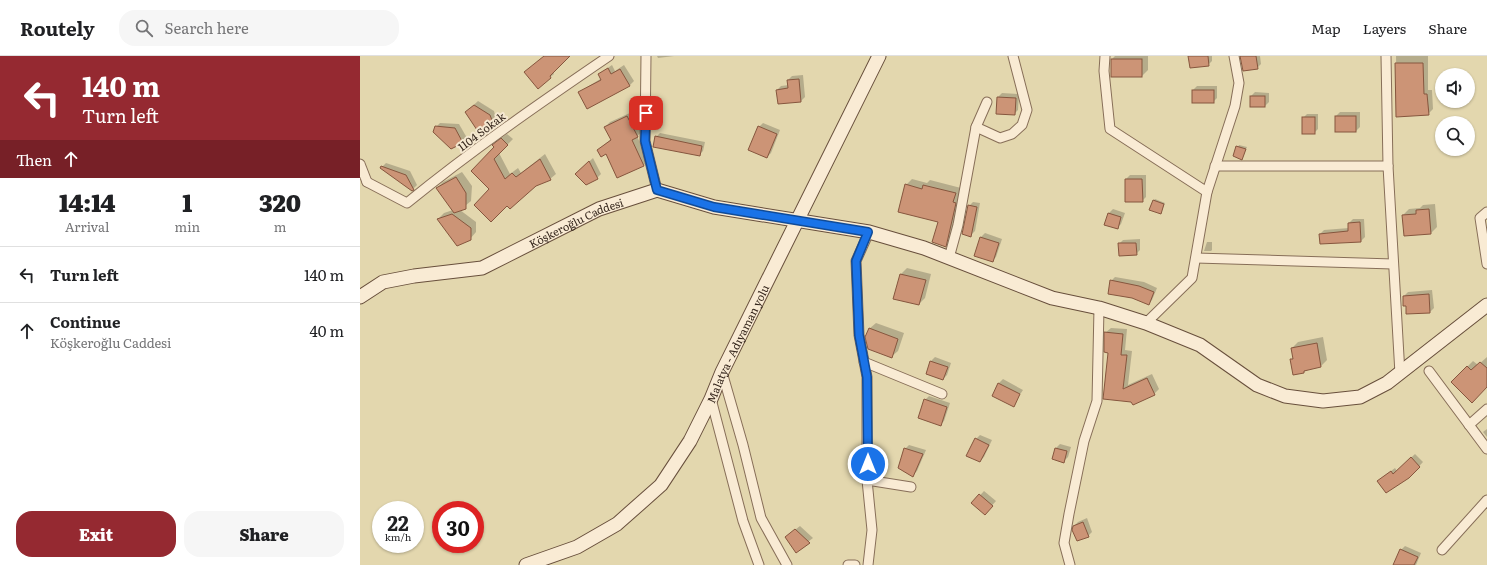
<!DOCTYPE html>
<meta charset="utf-8">
<style>
:root{--surface:#fff;--page:#f6f6f6;--text:#202124;--muted:#757577;--line:#e0e0e0;--accent:#952931}
body{margin:0;font-family:Literata,serif;background:var(--page);color:var(--text);height:100vh;display:flex;flex-direction:column;font-size:15px;white-space:nowrap}
*{box-sizing:border-box;margin:0}
p{font-size:13px;color:var(--muted)}
.icon{flex:none;width:22px;height:22px;fill:none;stroke:currentColor;stroke-width:2;stroke-linecap:round;stroke-linejoin:round}
.map{position:relative;flex:1;overflow:hidden}
.drawer{display:flex;flex-direction:column;background:var(--surface);width:360px}
.drawer>*{flex:none}
.banner{background:#952931;color:#fff;overflow:hidden}
.controls{position:absolute;left:1075px;top:12px;display:grid;gap:8px}
.controls a{display:grid;place-items:center;width:40px;height:40px;border-radius:50%;background:var(--surface);box-shadow:0 1px 3px #0004;font-size:20px}
.speed{position:absolute;left:12px;top:445px;display:flex;gap:8px;font-size:20px;font-weight:700;text-align:center}
.speed>*{display:grid;place-content:center;width:52px;height:52px;border-radius:50%;background:var(--surface);box-shadow:0 1px 3px #0004;line-height:1}
.speed small{font-size:10px;font-weight:400}
.speed .limit{border:6px solid #d22;background:#fff;color:#111}
.pin{position:absolute;display:grid;place-items:center;width:34px;height:34px;color:#fff;margin:-17px;border-radius:8px;box-shadow:0 2px 6px #0006}
.me{position:absolute;width:44px;margin:-22px;rotate:0deg;stroke-linejoin:round;filter:drop-shadow(0 0 3px #0008)}
.turn{display:flex;align-items:center;gap:14px;height:84px;padding:0 16px;font-size:18px}
.turn .icon{width:52px;height:52px;stroke-width:2.5}
.turn b{display:block;font-size:28px;line-height:34px}
.then{display:flex;align-items:center;height:38px;padding:0 16px;background:#0003;gap:8px;font-size:15px}
.eta{display:flex;justify-content:space-evenly;align-items:center;height:68px;text-align:center}
.eta b{font-size:24px;font-weight:800;line-height:28px}
.cta{display:flex;gap:8px;margin-top:auto;padding:8px 16px}
.cta a{flex:1;height:46px;border-radius:16px;background:var(--accent);color:#fff;font-size:16px;font-weight:800;line-height:46px;text-align:center}
.cta a+a{background:var(--page);color:var(--text)}
ul{padding:0;list-style:none}
li{display:flex;align-items:center;gap:12px;height:56px;padding:0 16px;border-top:1px solid var(--line)}
li div{flex:1}
li b{display:block;font-size:15px}
li em{font-style:normal}
header{display:flex;align-items:center;gap:24px;box-sizing:border-box;height:56px;padding:0 20px;background:var(--surface);border-bottom:1px solid var(--line)}
header strong{font-size:19px}
nav{display:flex;gap:22px;margin-inline-start:auto;font-size:14px}
.search{width:280px;height:36px;background:var(--page);display:flex;align-items:center;gap:10px;box-sizing:border-box;padding:0 14px;border-radius:16px;color:var(--muted);font-size:15px}
main{display:flex;flex:1;min-height:0}
.map>svg:first-child{display:block}
.farmland{fill:#e3d7ae;fill-rule:evenodd}
.shadow{fill:#0003}
.building{fill:#cc9476;stroke:#86563e}
.lines{fill:none;stroke-linecap:round;stroke-linejoin:round}
.minor-casing{stroke:#876e58;stroke-width:11}
.secondary-casing{stroke:#684f3c;stroke-width:15}
.minor{stroke:#f9ebd4;stroke-width:9}
.secondary{stroke:#f9ebd4;stroke-width:13}
.route-casing{stroke:#114b97;stroke-width:10}
.route{stroke:#1a73e8;stroke-width:7}
.labels{text-anchor:middle;dominant-baseline:central;stroke-width:4;stroke-linejoin:round;paint-order:stroke}
.street-label{font-size:11px;fill:#36271d;stroke:#f5e8d0}
</style>
<header>
<strong>Routely</strong>
<div class="search"><svg class="icon" aria-label="search" viewBox="0 0 24 24"><circle cx="10" cy="10" r="6"/><path d="M15 15l6 6"/></svg>Search here</div>
<nav><a>Map</a><a>Layers</a><a>Share</a></nav>
</header>
<main>
<section class="drawer">
<div class="banner">
<div class="turn"><svg class="icon" aria-label="left" viewBox="0 0 24 24"><path d="M17 20v-9H6M10 6l-5 5 5 5"/></svg><div><b>140 m</b>Turn left</div></div>
<div class="then">Then<svg class="icon" aria-label="ahead" viewBox="0 0 24 24"><path d="M12 20V5M6 11l6-6 6 6"/></svg></div>
</div>
<div class="eta">
<div><b>14:14</b><p>Arrival</p></div>
<div><b>1</b><p>min</p></div>
<div><b>320</b><p>m</p></div>
</div>
<ul>
<li><svg class="icon" aria-label="left" viewBox="0 0 24 24"><path d="M17 20v-9H6M10 6l-5 5 5 5"/></svg><div><b>Turn left</b></div><em>140 m</em></li>
<li><svg class="icon" aria-label="ahead" viewBox="0 0 24 24"><path d="M12 20V5M6 11l6-6 6 6"/></svg><div><b>Continue</b><p>Köşkeroğlu Caddesi</p></div><em>40 m</em></li>
</ul>
<div class="cta"><a>Exit</a><a>Share</a></div>
</section>
<div class="map">
<svg width="1127" height="509" viewBox="0 0 1127 509">
<rect width="100%" height="100%" fill="#eeddc0"/>
<path class="farmland" d="M0,0H1127V509H0ZM1082,19H1108V45H1082ZM1082,67H1108V93H1082ZM21,454H55V488H21ZM81,454H115V488H81Z"/>
<g class="shadow">
<polygon points="186,0 209,0 193,16 194,18 178,32"/>
<polygon points="297,0 314,0 298,2"/>
<polygon points="755,0 788,0 788,14 782,20 752,20 752,3"/>
<polygon points="829,0 852,0 852,5 848,9"/>
<polygon points="882,0 900,0 901,8 897,12"/>
<polygon points="1036,0 1068,0 1068,34 1072,34 1073,53 1068,58 1037,60"/>
<polygon points="252,9 255,15 264,9 274,25 270,29 227,51 219,36 242,22 239,18"/>
<polygon points="443,19 445,41 441,45 419,47 417,34 421,30 429,29 428,24 432,20"/>
<polygon points="837,30 857,30 857,42 853,46 833,34"/>
<polygon points="895,36 909,37 909,46 905,50 891,40"/>
<polygon points="642,37 659,38 658,54 654,58 638,41"/>
<polygon points="118,45 134,55 136,63 132,67 106,56"/>
<polygon points="272,56 282,76 277,80 288,105 283,110 238,94 251,83 245,71 250,66"/>
<polygon points="980,56 1000,56 1000,71 996,75 976,75 976,60"/>
<polygon points="947,58 958,58 958,73 954,77 943,62"/>
<polygon points="80,67 99,68 107,82 91,92 76,71"/>
<polygon points="403,67 420,74 411,97 407,101 399,71"/>
<polygon points="300,77 345,86 343,95 339,99 296,81"/>
<polygon points="147,78 153,83 139,97 150,118 158,112 161,117 185,98 196,118 190,123 176,129 150,152 130,133 135,91 138,84"/>
<polygon points="879,89 887,91 882,102 874,100"/>
<polygon points="233,102 241,118 237,122 216,118"/>
<polygon points="26,107 50,115 57,129 52,134 22,111"/>
<polygon points="102,116 112,130 111,145 100,154 116,166 116,176 110,183 78,163 84,157 93,154 77,132 83,126"/>
<polygon points="770,119 786,119 786,141 782,145 766,123"/>
<polygon points="552,123 567,127 570,124 601,132 598,141 601,141 591,184 586,190 579,165 546,129"/>
<polygon points="795,143 805,147 801,157 793,145"/>
<polygon points="613,146 620,147 615,175 611,179 609,150"/>
<polygon points="1075,148 1077,171 1071,177 1043,159 1049,153 1060,152 1063,149"/>
<polygon points="753,153 765,157 761,168 757,172 749,157"/>
<polygon points="993,163 1004,163 1005,181 1001,185 961,187 960,178 964,174 989,172 989,167"/>
<polygon points="625,177 642,183 636,201 632,205 621,181"/>
<polygon points="780,183 780,194 776,198 759,188 763,184"/>
<polygon points="847,186 852,186 852,194 851,195 844,195"/>
<polygon points="547,212 571,218 565,242 559,248 535,242 541,218"/>
<polygon points="755,221 784,226 797,232 792,244 788,248 751,225"/>
<polygon points="1072,234 1074,252 1070,256 1044,240 1048,236"/>
<polygon points="516,267 544,277 538,295 531,301 509,273"/>
<polygon points="751,272 767,273 765,294 772,295 768,329 792,318 799,333 794,338 772,345 744,342 749,296 745,277"/>
<polygon points="963,281 967,304 961,310 947,313 944,316 931,304 934,301 932,292 938,286"/>
<polygon points="575,301 591,307 587,319 583,323 567,317 571,305"/>
<polygon points="1127,301 1127,330 1092,326 1113,305 1118,309"/>
<polygon points="643,323 663,334 653,349 639,327"/>
<polygon points="569,340 590,347 584,365 580,369 565,344"/>
<polygon points="1127,373 1127,381 1123,376"/>
<polygon points="620,379 632,384 624,401 620,405 616,383"/>
<polygon points="700,388 711,391 708,401 704,405 696,392"/>
<polygon points="549,389 566,394 557,415 553,419 545,393"/>
<polygon points="1055,398 1063,406 1049,421 1023,421 1035,412 1037,415"/>
<polygon points="624,435 636,445 628,454 613,447"/>
<polygon points="727,462 732,476 728,480 714,470 718,466"/>
<polygon points="440,470 453,482 436,495 431,477"/>
<polygon points="1045,490 1061,497 1056,509 1036,509 1041,494"/>
</g>
<g class="building">
<polygon points="184,0 210,0 190,20 191,22 178,33 164,16"/>
<polygon points="828,0 848,0 849,10 830,12"/>
<polygon points="880,0 896,0 898,13 883,15"/>
<rect x="751" y="3" width="31" height="18"/>
<polygon points="1035,7 1063,7 1064,38 1067,38 1069,59 1036,61"/>
<polygon points="248,12 251,18 260,13 270,30 227,53 218,36 241,24 238,18"/>
<polygon points="439,23 441,46 418,48 416,34 428,32 427,24"/>
<rect x="832" y="34" width="22" height="13"/>
<rect x="890" y="40" width="15" height="11"/>
<polygon points="637,41 656,42 655,59 636,58"/>
<polygon points="114,49 130,59 133,67 119,77 105,56"/>
<polygon points="267,60 278,81 272,84 284,110 257,122 246,98 241,101 237,94 251,84 244,71"/>
<rect x="975" y="60" width="21" height="16"/>
<rect x="942" y="61" width="13" height="17"/>
<polygon points="75,70 95,72 103,87 91,93 73,76"/>
<polygon points="398,70 417,78 407,102 388,94"/>
<polygon points="295,80 342,90 340,100 293,91"/>
<polygon points="141,82 148,89 134,103 145,123 152,117 156,121 180,103 191,124 176,130 150,153 147,150 131,166 114,149 129,133 111,115 134,91 132,89"/>
<polygon points="876,90 886,93 882,104 873,100"/>
<polygon points="229,105 238,123 226,129 215,118"/>
<polygon points="21,110 46,119 54,134 52,135 20,112"/>
<polygon points="96,121 106,137 106,153 94,157 76,132"/>
<polygon points="765,123 782,123 783,146 765,146"/>
<polygon points="545,128 562,133 563,129 596,137 593,146 596,147 586,191 572,186 578,166 538,156"/>
<polygon points="793,144 804,148 801,158 789,154"/>
<polygon points="608,149 617,151 611,181 602,178"/>
<polygon points="1069,153 1071,178 1044,180 1042,159 1056,158 1056,154"/>
<polygon points="748,157 761,161 758,173 744,169"/>
<polygon points="92,158 111,172 111,184 97,190 77,163"/>
<polygon points="1000,166 1001,186 960,188 959,178 988,175 988,167"/>
<polygon points="620,181 639,187 633,206 614,200"/>
<polygon points="758,187 776,187 777,199 759,200"/>
<polygon points="540,218 566,224 559,249 533,243"/>
<polygon points="750,224 779,230 794,236 789,249 772,242 748,238"/>
<polygon points="1069,238 1070,257 1046,258 1046,250 1043,250 1043,240"/>
<polygon points="509,272 538,283 532,302 508,293 505,281"/>
<polygon points="744,276 763,278 761,299 767,299 763,333 787,322 795,339 773,349 771,346 743,343 748,297 744,296"/>
<polygon points="957,287 961,311 944,315 944,317 933,319 930,303 933,303 931,292"/>
<polygon points="570,305 588,311 583,324 566,318"/>
<polygon points="1120,306 1127,312 1127,331 1112,347 1091,326 1107,310 1111,314"/>
<polygon points="638,327 660,338 654,351 632,340"/>
<polygon points="564,343 587,351 581,370 558,362"/>
<polygon points="615,382 629,389 620,406 606,400"/>
<polygon points="544,392 563,398 553,421 538,412"/>
<polygon points="695,392 707,395 704,407 692,403"/>
<polygon points="1051,401 1060,411 1049,422 1026,437 1017,425 1031,415 1033,418"/>
<polygon points="619,438 633,450 625,459 611,447"/>
<polygon points="723,466 729,481 717,485 712,474 713,470"/>
<polygon points="435,473 450,487 436,497 425,481"/>
<polygon points="1040,493 1058,501 1054,509 1033,509"/>
</g>
<g class="lines">
<g class="minor-casing">
<g id="minor">
<polyline points="286,0 285,85 297,134"/>
<polyline points="745,0 744,15 750,73 847,136"/>
<polyline points="1026,0 1028,110 1040,318"/>
<polyline points="616,71 627,46"/>
<polyline points="0,108 7,126"/>
<polyline points="855,110 1028,110"/>
<path d="M7,126L47,147C112,94 180,47 249,0"/>
<polyline points="1127,156 1120,162 1127,208"/>
<polyline points="589,202 598,169 616,71 640,82 652,78 662,69 667,54 653,0"/>
<polyline points="836,202 1033,208"/>
<polyline points="786,267 832,222 847,136 875,50 879,27 874,0"/>
<polyline points="504,306 582,338"/>
<polyline points="1069,315 1127,393"/>
<polyline points="362,316 383,389 401,462 427,509"/>
<polyline points="351,343 383,465 399,509"/>
<polyline points="1109,369 1127,353"/>
<polyline points="507,424 551,431"/>
<polyline points="1082,494 1127,444"/>
<polyline points="488,509 495,509"/>
<polyline points="508,509 512,474 507,424 507,321 499,279 496,205 509,176"/>
<polyline points="710,509 704,487 709,458 724,385 737,345 739,252"/>
</g>
</g>
<g class="secondary-casing">
<g id="secondary">
<path id="s1" d="M0,241L23,226L54,220L122,212L239,153L297,134L354,151L509,176L564,192L692,242L739,252L786,267L840,289L897,329L925,340L963,345L1000,341L1027,327L1127,249"/>
<path id="s2" d="M166,509L217,491L257,468L301,429L330,385L351,343L362,316L519,0"/>
</g>
</g>
<use href="#minor" class="minor"/>
<use href="#secondary" class="secondary"/>
</g>
<g class="lines">
<g class="route-casing">
<polyline id="route" points="286,57 285,85 297,134 354,151 508,176 496,205 499,279 507,321 508,408"/>
</g>
<use href="#route" class="route"/>
</g>
<g class="labels">
<g class="street-label">
<text transform="translate(121 75) rotate(-37)">1104 Sokak</text>
<text stroke="none"><textPath href="#s1" startOffset="232">Köşkeroğlu Caddesi</textPath></text>
<text stroke="none"><textPath href="#s2" startOffset="320">Malatya - Adıyaman yolu</textPath></text>
</g>
</g>
</svg>
<div class="controls">
<a><svg class="icon" aria-label="sound" viewBox="0 0 24 24"><path d="M4 9h4l5-4v14l-5-4H4zM17 9q2 3 0 6"/></svg></a>
<a><svg class="icon" aria-label="search" viewBox="0 0 24 24"><circle cx="10" cy="10" r="6"/><path d="M15 15l6 6"/></svg></a>
</div>
<div class="speed"><div>22<small>km/h</small></div><div class="limit">30</div></div>
<div class="pin" style="left:286px;top:57px;background:#d93025"><svg class="icon" aria-label="arrive" viewBox="0 0 24 24"><path d="M6 21V4h12l-3 4 3 4H6"/></svg></div>
<svg class="me" style="left:508px;top:408px" viewBox="-20 -20 40 40"><circle r="17" fill="#1a73e8" stroke="#fff" stroke-width="3"/><path d="M0-11L8 9 0 5-8 9z" fill="#fff"/></svg>
</div>
</main>
